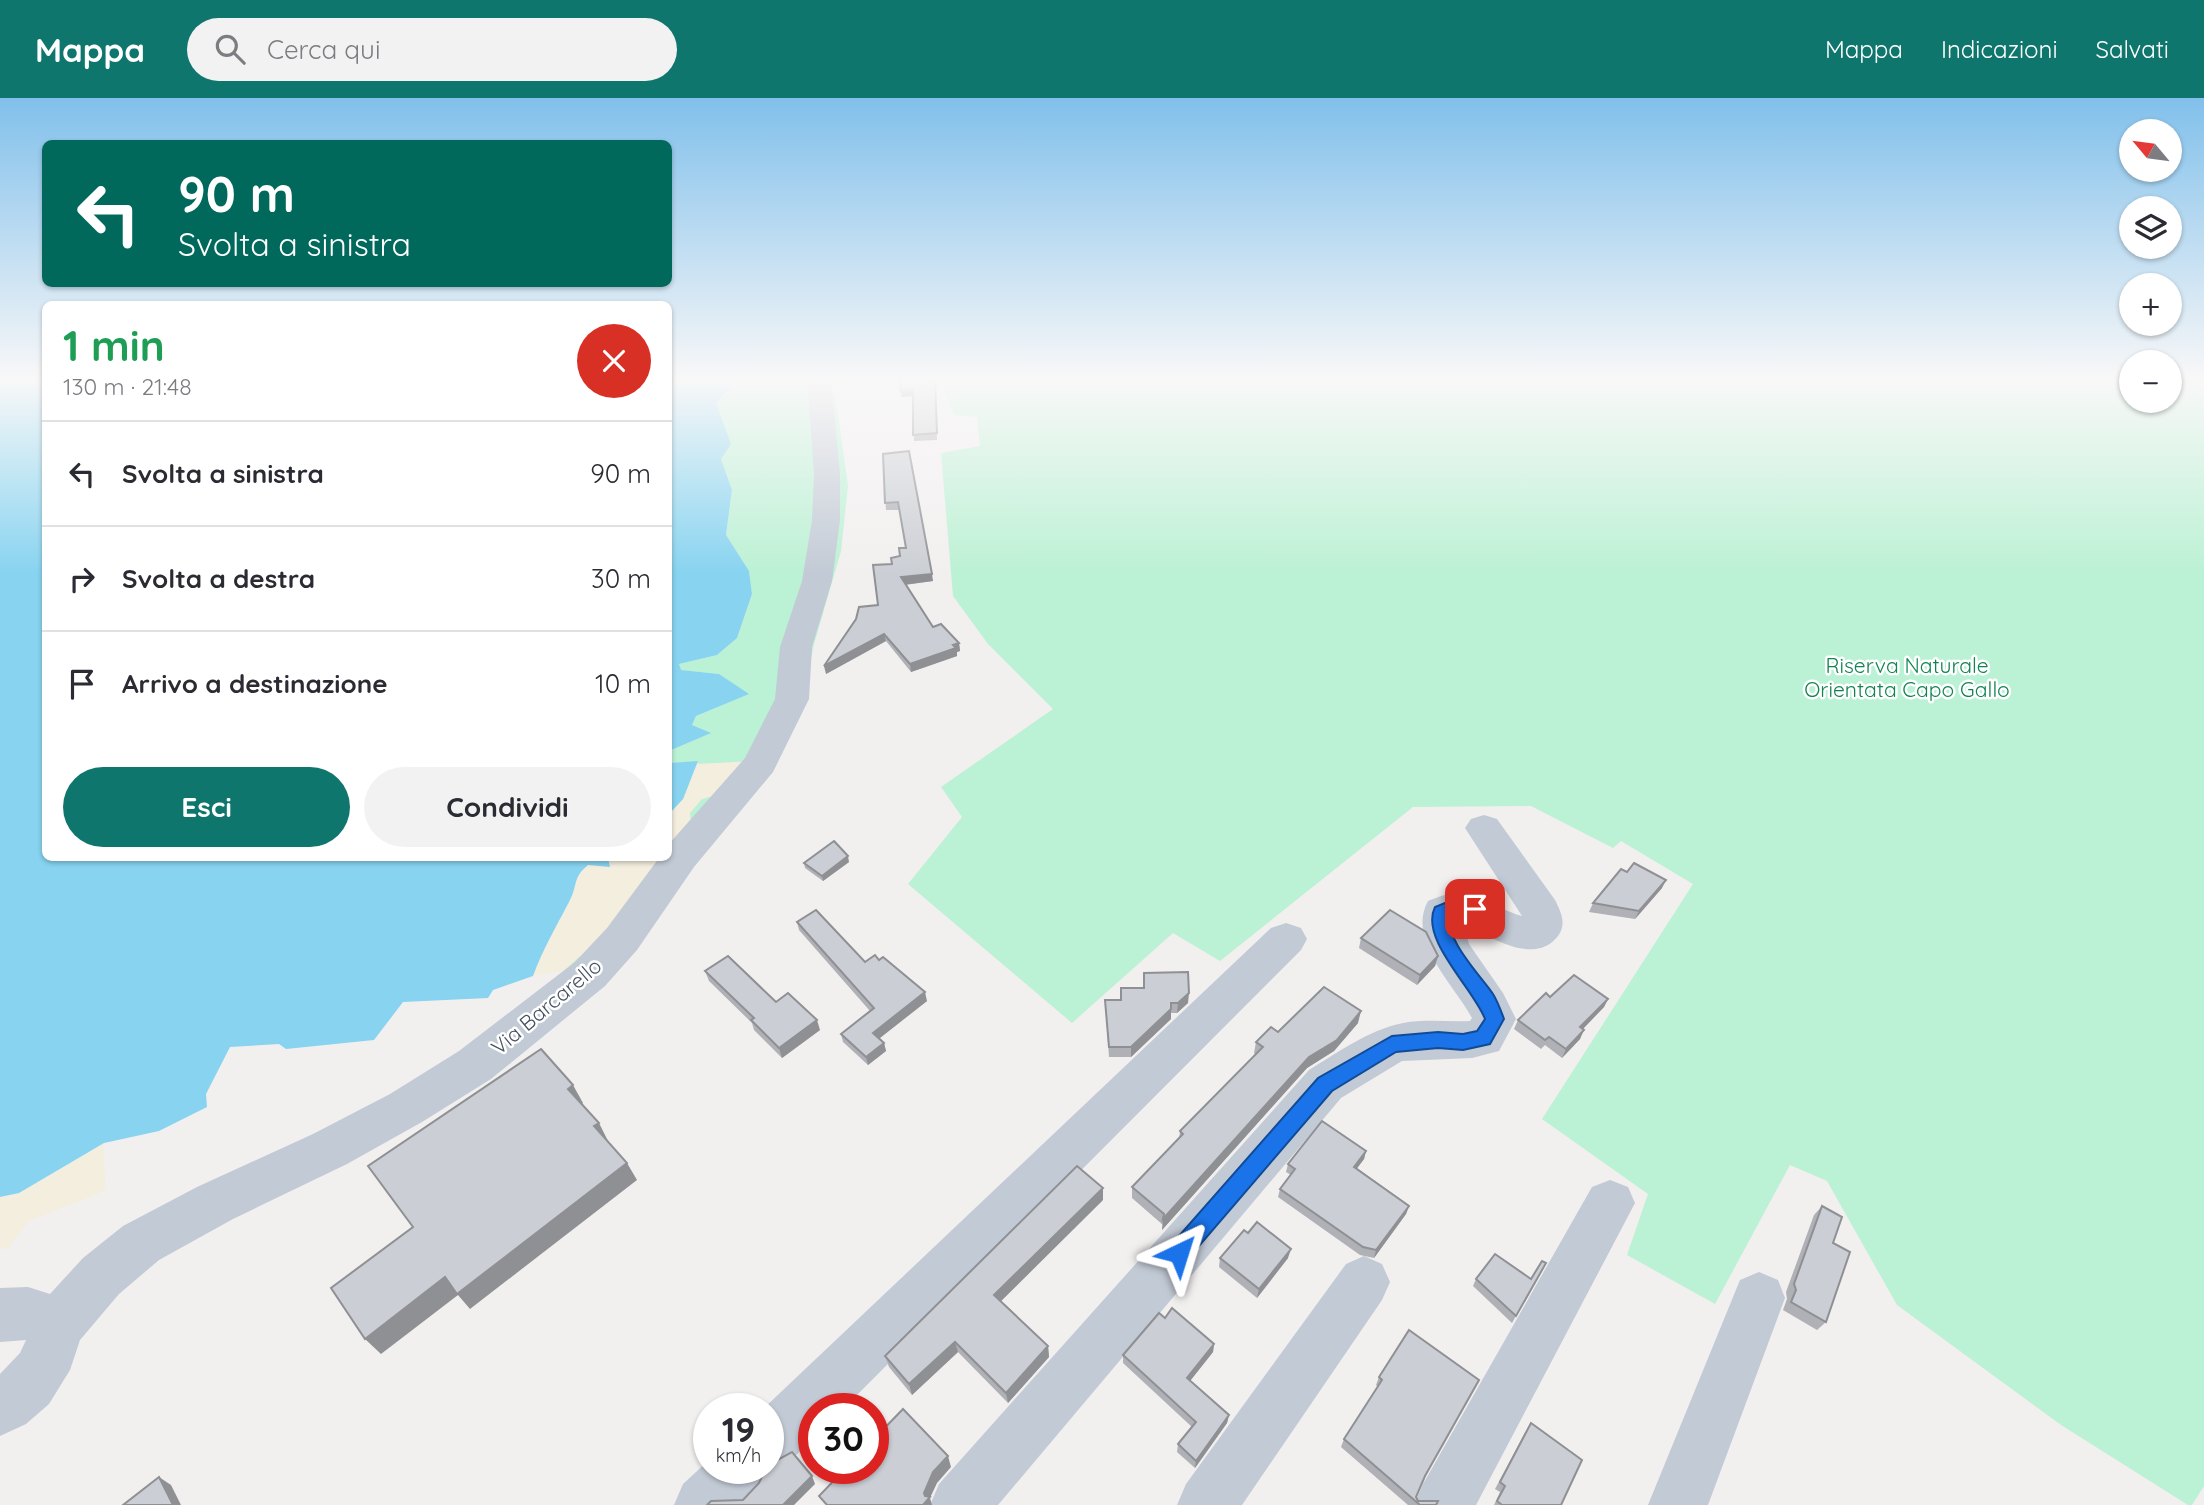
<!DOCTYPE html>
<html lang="it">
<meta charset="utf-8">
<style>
:root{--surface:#fff;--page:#f2f2f3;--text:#2b2b33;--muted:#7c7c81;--line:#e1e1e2;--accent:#0f766e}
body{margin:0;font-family:Quicksand,sans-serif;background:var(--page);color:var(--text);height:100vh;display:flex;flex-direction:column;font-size:26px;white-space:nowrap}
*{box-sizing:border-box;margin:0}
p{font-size:23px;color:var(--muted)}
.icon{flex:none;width:38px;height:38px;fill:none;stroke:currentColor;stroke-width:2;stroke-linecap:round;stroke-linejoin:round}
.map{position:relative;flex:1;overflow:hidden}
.details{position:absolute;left:42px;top:203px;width:630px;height:560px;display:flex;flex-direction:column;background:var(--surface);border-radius:10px;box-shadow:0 2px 5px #0004}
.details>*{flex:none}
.guide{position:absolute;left:42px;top:42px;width:630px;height:147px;border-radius:10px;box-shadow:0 2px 5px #0004;background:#00695c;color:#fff;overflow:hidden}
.needle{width:46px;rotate:299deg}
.tools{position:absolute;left:2119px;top:21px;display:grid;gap:14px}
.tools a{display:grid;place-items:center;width:63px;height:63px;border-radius:50%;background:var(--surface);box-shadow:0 2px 5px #0004;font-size:35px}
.speed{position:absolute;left:693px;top:1295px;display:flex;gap:14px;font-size:35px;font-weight:700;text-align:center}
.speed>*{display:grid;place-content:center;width:91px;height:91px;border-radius:50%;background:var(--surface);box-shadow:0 2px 5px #0004;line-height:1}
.speed small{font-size:18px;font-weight:400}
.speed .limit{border:10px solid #d22;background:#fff;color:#111}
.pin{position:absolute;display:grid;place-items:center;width:60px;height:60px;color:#fff;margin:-30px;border-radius:14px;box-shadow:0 4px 10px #0006}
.me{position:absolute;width:77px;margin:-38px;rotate:41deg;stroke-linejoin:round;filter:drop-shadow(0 0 5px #0008)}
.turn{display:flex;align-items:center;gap:24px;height:147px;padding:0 21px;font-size:32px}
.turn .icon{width:91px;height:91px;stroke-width:2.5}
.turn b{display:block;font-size:49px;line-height:60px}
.round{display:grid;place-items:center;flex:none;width:74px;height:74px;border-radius:37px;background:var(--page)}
.summary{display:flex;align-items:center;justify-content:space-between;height:119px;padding:0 21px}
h1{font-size:42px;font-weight:700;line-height:52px;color:#1e9e55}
.button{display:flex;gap:14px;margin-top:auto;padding:14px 21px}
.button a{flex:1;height:80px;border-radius:42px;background:var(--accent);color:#fff;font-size:28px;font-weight:700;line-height:80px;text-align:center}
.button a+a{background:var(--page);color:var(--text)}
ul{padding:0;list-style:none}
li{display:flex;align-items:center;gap:21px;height:105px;padding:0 21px;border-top:2px solid var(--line)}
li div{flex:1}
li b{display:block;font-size:26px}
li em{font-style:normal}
header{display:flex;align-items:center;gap:42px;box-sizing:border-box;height:98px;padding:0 35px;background:var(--accent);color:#fff}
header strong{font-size:33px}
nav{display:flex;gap:38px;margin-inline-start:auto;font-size:24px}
.search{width:490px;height:63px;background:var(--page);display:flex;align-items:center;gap:18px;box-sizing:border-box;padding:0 24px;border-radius:38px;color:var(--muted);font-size:26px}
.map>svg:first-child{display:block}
.green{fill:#bbf1d4}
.sand{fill:#f4eedf}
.water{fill:#87d3f0}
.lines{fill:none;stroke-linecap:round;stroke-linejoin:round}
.minor{fill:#c2cad5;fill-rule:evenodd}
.wall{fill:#afb1b6}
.shaded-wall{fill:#8e9094}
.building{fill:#cbced4;stroke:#8e9094;stroke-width:2}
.route{fill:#1a73e8;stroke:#114b97;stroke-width:2}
.labels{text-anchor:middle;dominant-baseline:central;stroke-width:5;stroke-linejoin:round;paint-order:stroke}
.park-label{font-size:21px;fill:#138352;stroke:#fff}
.street-label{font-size:21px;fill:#46515e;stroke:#fff}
</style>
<header>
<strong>Mappa</strong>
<div class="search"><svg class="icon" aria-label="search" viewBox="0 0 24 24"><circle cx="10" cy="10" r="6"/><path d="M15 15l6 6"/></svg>Cerca qui</div>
<nav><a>Mappa</a><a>Indicazioni</a><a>Salvati</a></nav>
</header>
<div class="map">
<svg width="2204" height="1407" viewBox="0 0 2204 1407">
<rect width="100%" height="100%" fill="#f2efef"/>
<g class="green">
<polygon points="740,280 833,280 848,388 841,453 814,546 800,616 675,783 611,876 564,873 609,769 608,760 668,760 669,715 695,676 698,664 669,665 669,653 710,635 692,627 696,618 748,596 719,576 680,572 679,566 717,557 737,540 752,496 749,473 726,438 732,392 721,361 730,346 716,305"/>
<polygon points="938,280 2131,280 2132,303 2170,303 2170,280 2204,280 2204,1388 2192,1407 2188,1407 2061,1327 1897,1207 1827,1083 1790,1067 1715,1206 1627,1157 1648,1096 1542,1021 1693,786 1621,743 1613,750 1531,708 1413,709 1220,863 1173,835 1072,925 908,786 962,719 941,689 1053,611 988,546 953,498 941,355 980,348 977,319 954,317"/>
</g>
<g class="sand">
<polygon points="754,663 725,695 702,701 690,715 691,728 669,758 669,716 683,701 697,666"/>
<path d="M608,760H668L641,797L610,848L579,859L564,873L533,878C543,851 556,829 569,804C578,788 572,780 588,767L609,769Z"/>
<polygon points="104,1045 105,1093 29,1123 7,1151 0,1150 0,1099 19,1095"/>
</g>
<g class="water">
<path d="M0,280H45L46,760H608L610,769L588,767C572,780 578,788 569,804C556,829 543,851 533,878L493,892L488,900L403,904L374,942L286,951L279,946L230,949L206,996L207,1009L159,1033L104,1045L19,1095L0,1099Z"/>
<polygon points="669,280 740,280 716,305 731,346 721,361 732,392 726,437 749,473 752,496 737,540 717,557 679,566 681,572 719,576 749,596 696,618 692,627 711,635 669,653"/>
<polygon points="698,663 683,701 669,716 669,665"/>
</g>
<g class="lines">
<g class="minor">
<polygon points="807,280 831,280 840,376 840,422 832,483 812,549 809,601 773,674 694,769 637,852 605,888 491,981 422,1024 347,1066 233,1121 159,1162 119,1196 80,1242 70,1272 49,1306 26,1326 0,1338 0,1276 20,1255 26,1242 0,1244 0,1190 28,1189 50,1196 83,1160 123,1128 197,1089 313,1036 390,996 459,953 575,864 607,830 659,760 668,760 668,747 745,660 775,601 780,549 802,483 812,422 814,376"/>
<path d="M1484,717L1497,721L1555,802C1561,814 1567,826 1558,838C1534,869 1488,838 1463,824L1469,846L1503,895L1516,921L1499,953L1472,960L1402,963L1341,1000L998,1407H930L939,1386L1309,972C1339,954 1368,932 1403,925C1425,921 1448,924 1470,923L1472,920L1469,915C1451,884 1407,841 1428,803C1476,782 1481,806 1522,818L1465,730L1471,721Z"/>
<polygon points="1286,825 1301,830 1307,841 1301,852 843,1311 814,1311 814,1340 788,1365 770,1373 762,1390 746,1407 674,1407 683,1386 709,1362 709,1370 768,1370 768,1311 763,1311 1271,830"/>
<polygon points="1610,1082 1628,1089 1635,1105 1476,1407 1414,1407 1423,1386 1592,1089"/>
<polygon points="1364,1158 1382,1166 1390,1184 1382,1202 1242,1407 1177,1407 1186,1386 1346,1166"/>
<polygon points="1759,1174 1778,1182 1785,1200 1708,1407 1648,1407 1740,1182"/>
</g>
</g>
<g class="wall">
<polygon points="898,280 935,280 937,342 914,343 913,298 902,299"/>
<polygon points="883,356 933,483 905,487 933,529 959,545 960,553 957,554 957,558 911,574 886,543 826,576 878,507 892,466 900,458 906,450 899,412 886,412"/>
<polygon points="849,764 823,783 805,770 804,765"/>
<polygon points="1662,790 1635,821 1589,814 1593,805"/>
<polygon points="797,824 865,864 879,862 927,903 879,940 884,945 886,953 868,967 843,944 841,936 870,913 799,832"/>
<polygon points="1361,840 1438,858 1435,868 1417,887 1359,850"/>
<polygon points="705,873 776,904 820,932 782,960 754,932 752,925 709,883"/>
<polygon points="1144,875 1188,905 1177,915 1171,915 1171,921 1131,959 1109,959 1105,902 1121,902 1143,890"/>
<polygon points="1550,899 1608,901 1604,909 1583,931 1580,941 1562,960 1545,947 1541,951 1514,931 1518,922"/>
<polygon points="1358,925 1334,953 1307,970 1162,1132 1163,1127 1132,1100 1132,1089 1179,1041 1180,1033 1256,957 1254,955 1256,944 1278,934"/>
<polygon points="1366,1053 1364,1061 1357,1070 1409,1108 1406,1116 1374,1160 1360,1157 1278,1099 1280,1091 1291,1077 1286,1074 1288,1066"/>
<polygon points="1103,1102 1001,1203 1048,1248 1049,1259 1008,1305 958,1254 912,1297 889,1269 885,1258"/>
<polygon points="1822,1108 1833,1145 1826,1224 1817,1232 1783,1212 1787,1201 1786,1194 1814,1117"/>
<polygon points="1220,1160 1288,1160 1257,1200 1219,1169"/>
<polygon points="1546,1165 1512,1225 1473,1188 1476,1181 1531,1181"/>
<polygon points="1165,1220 1214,1246 1213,1254 1190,1283 1229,1317 1227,1325 1195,1370 1177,1354 1178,1346 1192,1329 1123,1265 1123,1257"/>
<polygon points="1409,1232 1425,1378 1416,1399 1418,1403 1436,1407 1408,1407 1341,1349 1344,1341 1378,1289 1376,1287 1379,1279"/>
<polygon points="1531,1325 1561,1407 1494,1407 1500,1394 1495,1391 1526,1333"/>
</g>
<g class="shaded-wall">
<polygon points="913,292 914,298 902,299 901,293"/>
<polygon points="932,476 933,483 902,487 901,479"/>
<polygon points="884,536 886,543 826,576 824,568"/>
<polygon points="959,545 960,553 957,554 957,558 911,574 910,566"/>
<polygon points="848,758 849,764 823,783 822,778"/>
<polygon points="1666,782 1662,790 1635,821 1639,813"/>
<polygon points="1438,858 1435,868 1417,887 1420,877"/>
<polygon points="925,894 927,903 875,944 873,935"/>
<polygon points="1189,895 1188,905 1177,915 1178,905"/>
<polygon points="1608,901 1604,909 1576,938 1580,929"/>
<polygon points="1171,911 1171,921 1131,959 1131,949"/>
<polygon points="1361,913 1358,925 1334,953 1307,970 1162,1132 1163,1121 1309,959"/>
<polygon points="817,922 820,932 782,960 779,950"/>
<polygon points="1584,932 1580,941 1562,960 1566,951"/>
<polygon points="884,945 886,953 868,967 866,959"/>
<polygon points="573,987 583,1005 578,1009 568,991"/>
<polygon points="599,1025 608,1043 604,1046 594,1028"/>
<polygon points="1366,1053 1364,1061 1352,1077 1354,1069"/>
<polygon points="627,1065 637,1082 470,1211 458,1197 381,1256 365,1241 445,1179"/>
<polygon points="1103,1090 1103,1102 996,1208 994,1197"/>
<polygon points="1409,1108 1406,1116 1374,1160 1376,1152"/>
<polygon points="1291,1151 1288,1160 1257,1200 1259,1191"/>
<polygon points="955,1244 958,1254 912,1297 909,1286"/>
<polygon points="1214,1246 1213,1254 1186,1288 1187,1280"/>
<polygon points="1048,1248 1049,1259 1008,1305 1006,1295"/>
<polygon points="1229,1317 1227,1325 1195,1370 1196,1363"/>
<polygon points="948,1358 951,1369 937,1385 930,1400 932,1407 923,1407 924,1395 933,1374"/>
<polygon points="812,1378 815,1386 794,1407 783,1407"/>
<polygon points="159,1379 171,1387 181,1407 173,1407"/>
</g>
<g class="building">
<polygon points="899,280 935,280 937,335 913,337 913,292 901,293"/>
<polygon points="909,353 932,476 901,479 933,529 941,526 959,545 953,547 956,550 910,566 884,536 824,568 856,521 859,509 878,507 873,467 892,466 891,460 900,458 899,450 906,450 898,404 885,405 883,356"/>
<polygon points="834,743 848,758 822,778 804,765"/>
<polygon points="1634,765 1666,782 1639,813 1593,805 1621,771 1627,774"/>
<polygon points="816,812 865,864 875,857 879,862 883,859 925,894 873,935 884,945 866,959 841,936 874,910 797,824"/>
<polygon points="1390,812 1426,834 1438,858 1420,877 1361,840"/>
<polygon points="728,858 776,904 788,895 817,922 779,950 751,922 754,920 705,873"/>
<polygon points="1188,874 1189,895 1178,905 1171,905 1171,911 1131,949 1109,949 1105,902 1121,902 1121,890 1144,890 1144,875"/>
<polygon points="1574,877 1608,901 1580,929 1584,932 1566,951 1549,939 1545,942 1518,922 1546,895 1550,899"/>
<polygon points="1324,889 1361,913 1337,942 1309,959 1163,1121 1164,1116 1132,1089 1183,1036 1180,1033 1263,949 1256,944 1271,929 1278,934"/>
<polygon points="541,951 573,987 568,991 599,1025 594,1028 627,1065 457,1196 445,1179 365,1241 331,1190 413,1129 368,1068"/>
<polygon points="1322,1023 1366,1053 1354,1069 1409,1108 1376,1152 1363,1149 1280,1091 1295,1071 1288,1066"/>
<polygon points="1077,1068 1103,1090 994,1197 1048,1248 1006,1295 955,1244 909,1286 885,1258"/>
<polygon points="1822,1108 1842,1119 1833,1145 1850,1154 1826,1224 1791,1204 1796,1192 1794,1186"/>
<polygon points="1257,1124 1291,1151 1259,1191 1220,1160 1244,1132 1248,1135"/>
<polygon points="1495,1156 1531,1181 1542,1163 1546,1165 1516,1218 1476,1181"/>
<polygon points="1172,1210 1214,1246 1187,1280 1229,1317 1196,1363 1178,1346 1196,1324 1123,1257 1159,1215 1165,1220"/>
<polygon points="1409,1232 1479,1282 1425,1378 1416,1399 1418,1403 1438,1403 1436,1407 1420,1407 1344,1341 1382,1282 1379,1279"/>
<polygon points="903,1311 948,1358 933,1374 924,1395 925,1398 930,1399 923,1407 827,1407 819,1398 846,1370 873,1370 873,1342"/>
<polygon points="1531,1325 1582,1362 1561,1407 1502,1407 1497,1403 1505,1388 1500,1384"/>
<polygon points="792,1354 812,1378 783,1407 707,1407 711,1403 743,1402 759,1385 766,1370 768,1370 768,1367"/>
<polygon points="159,1379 173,1407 123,1407"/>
</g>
<linearGradient id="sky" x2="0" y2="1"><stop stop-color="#81c0eb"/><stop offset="0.59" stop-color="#f9f8f8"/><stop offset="1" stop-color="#f9f8f8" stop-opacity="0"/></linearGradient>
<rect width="2204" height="477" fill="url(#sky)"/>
<path class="route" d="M1450,803L1481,806L1483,811L1481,815L1452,816C1441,838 1481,878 1493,896C1498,904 1501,913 1504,921L1490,946L1463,952L1438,950L1396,954L1332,993L1187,1162L1179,1165L1171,1162L1168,1155L1171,1147L1318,980L1392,938L1438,934L1463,936L1477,933L1485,921C1474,891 1419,841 1435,809Z"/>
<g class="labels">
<g class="park-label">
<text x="1907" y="567">Riserva Naturale<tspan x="1907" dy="24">Orientata Capo Gallo</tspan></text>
</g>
<g class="street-label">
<text transform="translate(546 908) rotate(-40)">Via Barcarello</text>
</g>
</g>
</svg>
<div class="tools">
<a><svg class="needle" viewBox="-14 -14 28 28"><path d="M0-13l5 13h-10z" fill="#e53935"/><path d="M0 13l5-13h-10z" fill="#7c7c81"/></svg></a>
<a><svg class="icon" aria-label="layers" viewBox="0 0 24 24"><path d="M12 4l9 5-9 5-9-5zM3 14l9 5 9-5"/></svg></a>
<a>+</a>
<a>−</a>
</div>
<div class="speed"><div>19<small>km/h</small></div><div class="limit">30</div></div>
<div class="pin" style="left:1475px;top:811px;background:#d93025"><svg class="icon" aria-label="arrive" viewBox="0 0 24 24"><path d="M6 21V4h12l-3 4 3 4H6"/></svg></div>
<svg class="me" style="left:1179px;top:1155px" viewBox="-20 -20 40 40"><path d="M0-17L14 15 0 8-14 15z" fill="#1a73e8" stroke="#fff" stroke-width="4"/></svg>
<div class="guide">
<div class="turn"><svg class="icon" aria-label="left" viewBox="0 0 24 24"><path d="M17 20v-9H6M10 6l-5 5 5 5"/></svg><div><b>90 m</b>Svolta a sinistra</div></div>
</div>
<section class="details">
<div class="summary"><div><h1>1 min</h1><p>130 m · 21:48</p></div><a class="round" style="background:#d93025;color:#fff"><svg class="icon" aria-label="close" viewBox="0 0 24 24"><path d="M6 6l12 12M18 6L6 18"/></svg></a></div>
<ul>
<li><svg class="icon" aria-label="left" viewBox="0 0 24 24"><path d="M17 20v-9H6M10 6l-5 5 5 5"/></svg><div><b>Svolta a sinistra</b></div><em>90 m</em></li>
<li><svg class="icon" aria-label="right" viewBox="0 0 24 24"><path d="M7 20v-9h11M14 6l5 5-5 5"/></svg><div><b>Svolta a destra</b></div><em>30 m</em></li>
<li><svg class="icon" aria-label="arrive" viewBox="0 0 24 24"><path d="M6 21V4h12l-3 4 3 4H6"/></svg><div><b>Arrivo a destinazione</b></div><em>10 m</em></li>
</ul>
<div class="button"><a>Esci</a><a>Condividi</a></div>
</section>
</div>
